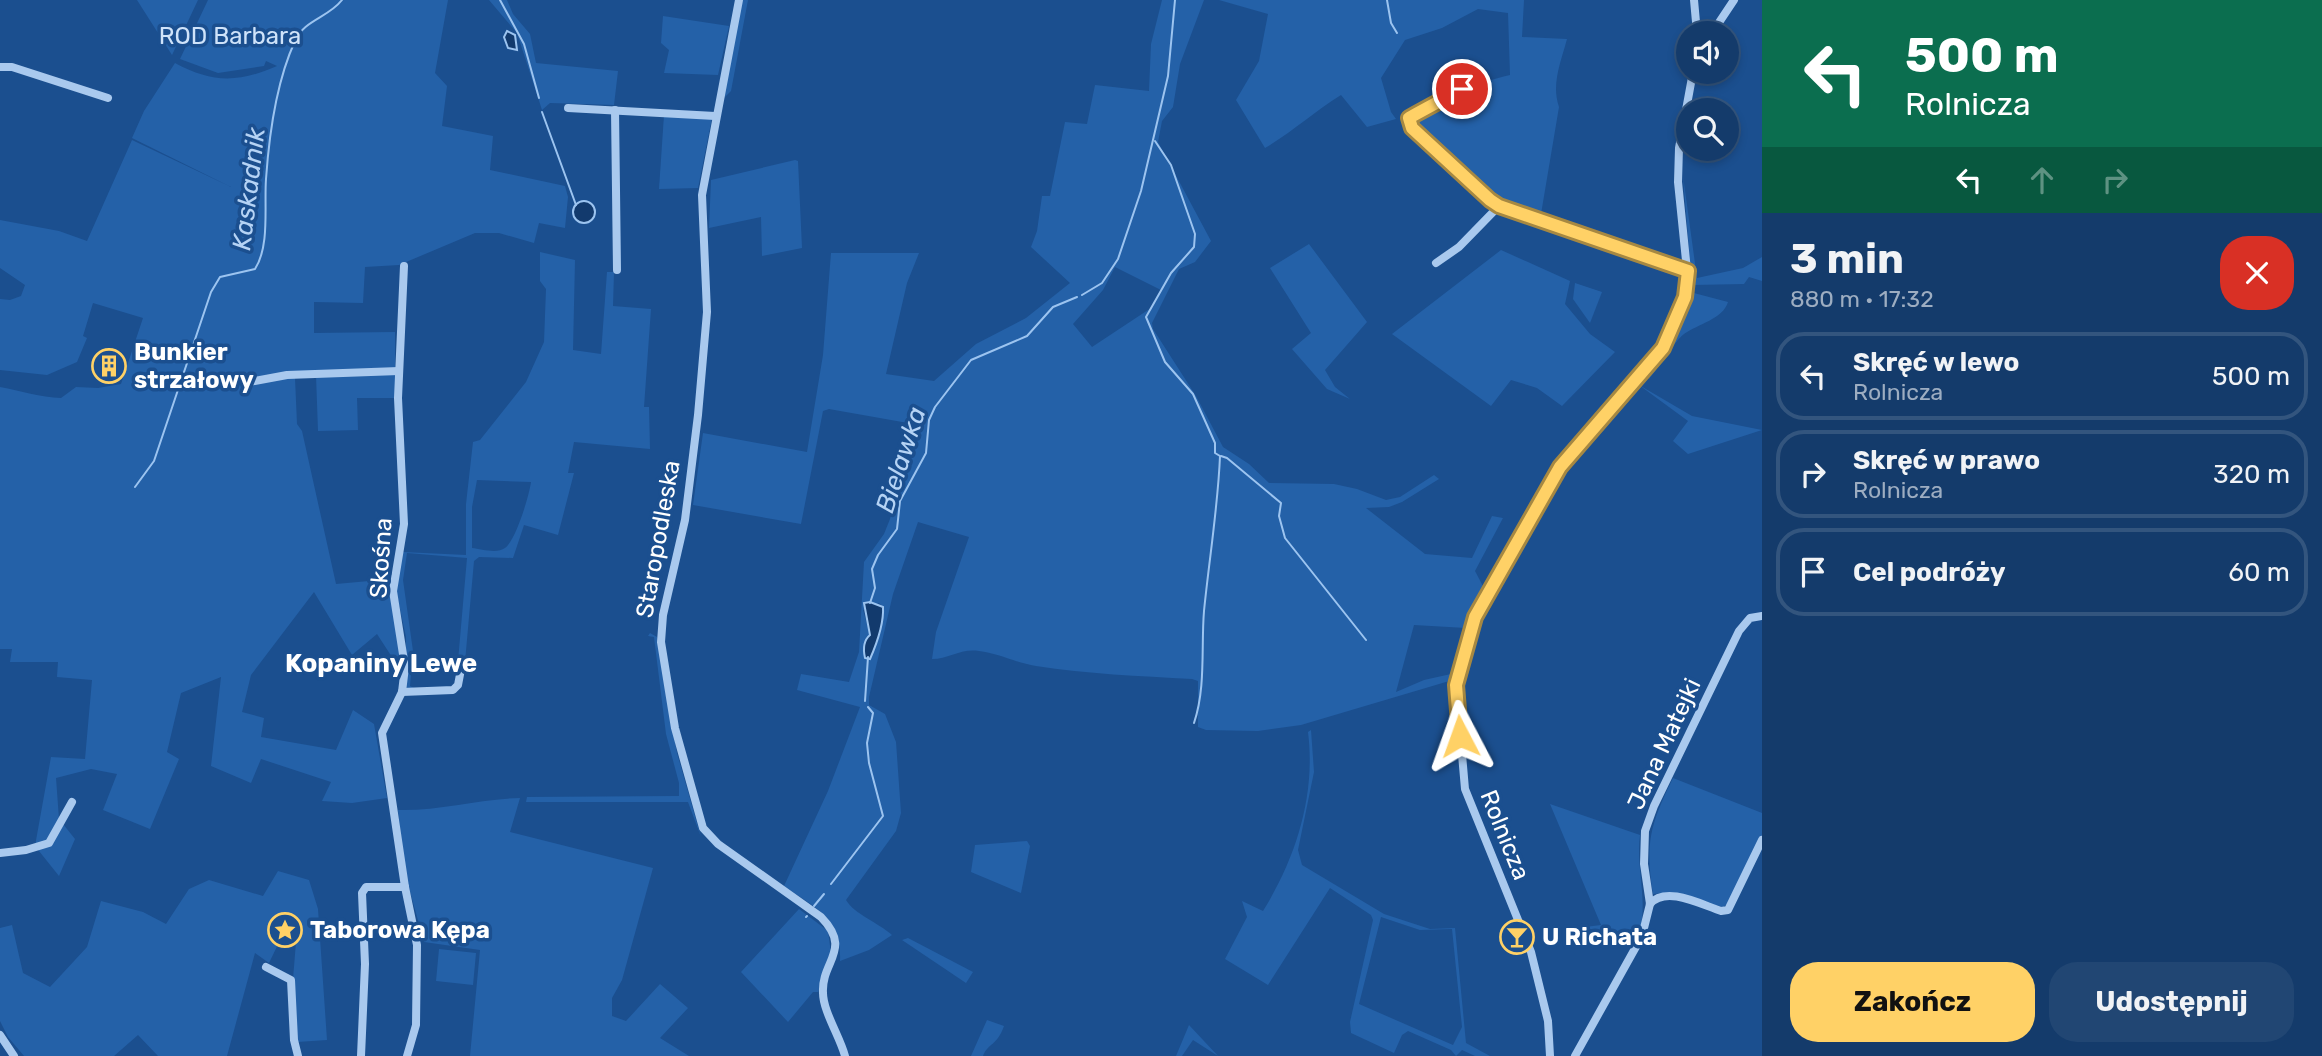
<!DOCTYPE html>
<html lang="pl">
<meta charset="utf-8">
<style>
:root{--surface:#143b6b;--page:#214673;--text:#f1f3f6;--muted:#9dadc1;--line:#33557e;--accent:#ffd166}
body{margin:0;font-family:Rubik,sans-serif;background:var(--page);color:var(--text);height:100vh;display:flex;flex-direction:column;font-size:26px;white-space:nowrap}
*{box-sizing:border-box;margin:0}
p{font-size:23px;color:var(--muted)}
.icon{flex:none;width:38px;height:38px;fill:none;stroke:currentColor;stroke-width:2;stroke-linecap:round;stroke-linejoin:round}
.map{position:relative;flex:1;overflow:hidden}
.sheet{display:flex;flex-direction:column;background:var(--surface);width:560px}
.sheet>*{flex:none}
.banner{background:#0b6e4f;color:#fff;overflow:hidden}
.tools{position:absolute;left:1676px;top:21px;display:grid;gap:14px}
.tools a{display:grid;place-items:center;width:63px;height:63px;border-radius:50%;background:var(--surface);box-shadow:0 4px 10px #0003,0 0 0 2px var(--line);font-size:35px}
.pin{position:absolute;display:grid;place-items:center;width:60px;height:60px;color:#fff;margin:-30px;border:4px solid #fff;border-radius:50%;box-shadow:0 2px 7px #0007}
.me{position:absolute;width:77px;margin:-38px;rotate:356deg;stroke-linejoin:round;filter:drop-shadow(0 0 5px #0008)}
.turn{display:flex;align-items:center;gap:24px;height:147px;padding:0 28px;font-size:32px}
.turn .icon{width:91px;height:91px;stroke-width:2.5}
.turn b{display:block;font-size:49px;line-height:60px}
.lanes{display:flex;align-items:center;height:66px;padding:0 28px;background:#0003;justify-content:center;gap:35px;direction:ltr}
.lanes .off{opacity:.35}
.round{display:grid;place-items:center;flex:none;width:74px;height:74px;border-radius:28px;background:var(--page)}
.summary{display:flex;align-items:center;justify-content:space-between;height:119px;padding:0 28px}
h1{font-size:42px;font-weight:700;line-height:52px}
.action{display:flex;gap:14px;margin-top:auto;padding:14px 28px}
.action a{flex:1;height:80px;border-radius:28px;background:var(--accent);color:#111;font-size:28px;font-weight:700;line-height:80px;text-align:center}
.action a+a{background:var(--page);color:var(--text)}
ul{padding:0;list-style:none}
li{display:flex;align-items:center;gap:21px;height:88px;margin:0 14px 10px;padding:0 14px;border:4px solid var(--line);border-radius:28px}
li div{flex:1}
li b{display:block;font-size:26px}
li em{font-style:normal}
main{display:flex;flex:1;min-height:0}
.map>svg:first-child{display:block}
.green{fill:#2461a8;fill-rule:evenodd}
.water{fill:#123a6d;stroke:#9cc4f0;stroke-width:2}
.lines{fill:none;stroke-linecap:round;stroke-linejoin:round}
.stream{stroke:#9cc4f0;stroke-width:2}
.minor{stroke:#a9c9ee;stroke-width:8}
.route-casing{stroke:#a68842;stroke-width:18}
.route{stroke:#ffd166;stroke-width:12}
.labels{text-anchor:middle;dominant-baseline:central;stroke-width:7;stroke-linejoin:round;paint-order:stroke}
.park-label{font-size:24px;fill:#cfe3fa;stroke:#1b4f8f}
.poi-label{font-size:24px;font-weight:bold;fill:#fff;stroke:#1b4f8f;text-anchor:start}
.street-label{font-size:24px;fill:#fff;stroke:#1b4f8f}
.water-label{font-size:26px;font-style:italic;fill:#b5d3f5;stroke:#1b4f8f}
.neighbourhood-label{font-size:26px;font-weight:bold;fill:#fff;stroke:#1b4f8f}
</style>
<main>
<div class="map">
<svg width="1762" height="1056" viewBox="0 0 1762 1056">
<rect width="100%" height="100%" fill="#1b4f8f"/>
<g class="green">
<polygon points="137,0 198,0 172,55"/>
<path d="M208,0H448L435,73L447,86L442,126L493,136L490,170L565,186L568,197L565,228L539,223L534,243L499,233H475L399,265L365,267L363,303L314,302V333L395,332V398H357L358,430L318,431L316,375L295,378L297,424L302,431L336,584L391,579L402,668L401,671L377,634L352,655L314,592L251,675L242,712L264,718L261,737L336,750L353,710L374,724L387,798L352,803L322,801L331,782L261,759L251,783L211,766L221,677L181,693L167,752L179,759L150,829L103,810L117,774L91,769L56,778L59,819L75,839L59,876L35,846L51,757L85,759L92,680L57,677L58,662H10L12,649H0V387C21,391 40,397 61,398L76,387L98,388L121,384L143,318L93,303L83,336L87,338L77,362L47,375L0,370V299L10,300L21,296L25,285L0,268V220L59,231L87,241L132,140L231,187L132,138L144,111L175,63C212,83 238,83 277,66L266,61L264,66L218,73L180,59Z"/>
<polygon points="489,0 507,0 513,14 530,34 536,63 618,71 614,105 550,103 542,110 517,33"/>
<polygon points="742,0 748,0 731,91 723,99"/>
<path d="M1162,0H1204L1180,64L1173,107L1162,121L1158,142L1211,241L1195,262L1179,269L1152,323L1153,329L1196,396L1223,447L1249,464L1269,483L1334,484L1357,489L1386,500L1400,497L1434,475L1439,479L1402,502L1389,507L1366,508L1425,554L1472,558L1492,516L1503,518L1475,571L1485,590L1466,628L1414,625L1396,692L1424,680L1451,674L1464,635L1456,679L1301,725L1258,731L1206,730L1198,727V681L1192,679C1139,676 1087,674 1036,666C1016,663 998,653 979,651C961,648 949,659 932,659L936,632L969,537L918,522L893,594L869,697V705L885,714L896,742L901,813L896,831L846,900C854,914 879,923 892,935L869,950L840,961C842,917 816,909 784,886L828,791L860,707L797,690L801,674L849,682L859,652L864,562L884,534L890,519L910,426L908,423L829,409L823,411L801,524L693,505L703,433L807,452L823,355L831,253H919L907,283L886,374L934,381L976,344L1026,318L1070,283L1031,247L1037,231L1042,196H1050L1065,122L1087,124L1095,85L1149,91L1151,44ZM1115,267L1161,290L1151,308L1092,347L1073,324L1103,290ZM879,603L883,607C884,624 877,644 869,659L863,652L865,639L870,635L863,610Z"/>
<path d="M1219,0H1524L1522,37L1567,39C1561,62 1551,84 1559,107L1541,214L1498,198L1415,123L1416,119C1446,101 1476,82 1510,75L1508,13L1478,9L1442,28L1405,40L1381,78L1391,112L1396,119L1367,127L1341,95C1314,112 1292,132 1265,148L1236,100L1259,61L1268,14Z"/>
<polygon points="663,16 729,26 718,75 664,73 669,50 661,43"/>
<polygon points="664,115 712,118 698,188 659,189"/>
<polygon points="795,160 798,161 802,248 762,256 761,217 709,228 711,180"/>
<polygon points="1683,176 1697,278 1743,268 1762,257 1762,281 1749,277 1744,284 1692,285"/>
<polygon points="1309,244 1367,322 1325,370 1335,387 1350,399 1327,389 1292,349 1311,333 1270,268"/>
<polygon points="1501,250 1570,281 1565,304 1590,334 1615,352 1562,406 1537,388 1511,380 1491,406 1392,334"/>
<path d="M540,252L575,260L573,350L601,354L607,272H614L613,306L651,309L644,407H649L650,449L574,442L568,473H574L558,535L524,525L513,558L479,557L474,561L465,662L458,661L467,558L407,553L403,580L413,651L410,686L414,688H406V637L396,590L403,552L466,555V504L473,442L480,440L526,382L544,342L546,289L540,281ZM477,480L531,482C529,496 516,540 505,548C497,554 481,549 472,548V507Z"/>
<polygon points="1575,283 1602,292 1590,323 1573,299"/>
<path d="M1690,292L1728,302C1723,319 1698,324 1684,334C1673,343 1659,367 1649,379L1646,375C1666,349 1682,323 1690,292Z"/>
<polygon points="1639,385 1692,416 1762,430 1688,454 1673,441 1688,421"/>
<polygon points="650,633 657,637 677,753 701,837 688,802 526,802 527,797 679,796 679,783 666,734 654,637 648,636"/>
<path d="M1311,730L1314,772L1298,850L1302,865L1384,914L1430,929L1455,928L1466,1043L1490,1056H1475L1462,1050L1456,1056L1451,1050L1408,1031L1402,1035L1394,1053L1351,1033L1350,1022L1373,920L1371,915L1330,888L1268,985L1225,959L1247,917L1242,901L1263,911C1296,858 1316,795 1308,732ZM1381,917L1420,930L1452,929L1462,1027L1453,1045L1359,1004Z"/>
<path d="M1673,778L1762,813V835L1732,901L1723,907L1663,893L1653,894C1645,842 1650,825 1673,778Z"/>
<path d="M520,798L510,832L653,868L622,980L612,998V1016L626,1021L660,984L688,1008L660,1038L689,1056H470L480,950L424,942L404,870L398,810C440,811 478,799 520,798Z"/>
<path d="M1550,804L1640,835C1635,873 1652,908 1635,945L1585,927L1601,925Z"/>
<polygon points="1027,841 1030,846 1021,893 971,872 975,845"/>
<polygon points="278,871 309,880 318,909 327,1040 297,1042 293,979 296,942 283,934 269,963 255,953 227,1056 158,1056 138,1035 114,1056 24,1056 8,1037 0,1021 0,928 12,925 23,973 50,987 87,947 101,901 143,912 166,924 189,889 209,880 263,896"/>
<polygon points="799,909 828,931 831,953 818,992 813,992 788,1022 741,972"/>
<polygon points="908,938 973,972 966,983 902,940"/>
<polygon points="439,949 476,953 473,985 436,981"/>
<path d="M987,1020L1004,1026C997,1046 988,1043 983,1056H971Z"/>
<polygon points="1189,1025 1218,1056 1193,1040 1182,1056 1176,1056"/>
</g>
<g class="water">
<polygon points="507,31 515,35 517,50 508,48 504,37"/>
<circle cx="584" cy="212" r="11"/>
<path d="M870,602L883,607C884,624 877,643 870,659L865,658C863,649 864,640 870,635L864,603Z"/>
</g>
<g class="lines">
<g class="stream">
<polyline points="500,0 524,44 539,98"/>
<polyline points="1387,0 1391,23 1397,33"/>
<polyline points="542,112 576,205"/>
<path d="M1155,141L1171,165L1195,234L1194,247L1171,273L1146,317L1165,362L1193,394L1215,443V453L1220,456C1218,507 1209,560 1204,611C1201,647 1206,688 1194,723"/>
<polyline points="1082,295 1102,283 1118,259 1141,191 1168,76 1175,0"/>
<polyline points="1221,456 1227,458 1281,503 1279,516 1285,538 1366,640"/>
<path d="M135,487L154,461L211,292L220,277L255,269C270,246 264,206 266,179C269,136 277,80 295,41C304,20 328,18 342,0"/>
<polyline points="870,603 875,588 872,569 878,555 897,529 900,501 926,453 929,420 935,407 971,360 1027,336 1053,307 1077,297"/>
<polyline points="865,701 868,657"/>
<polyline points="831,884 883,816 869,763 867,743 873,713 868,707"/>
<polyline points="814,906 824,894"/>
<polyline points="806,917 807,916"/>
</g>
<g class="minor">
<path d="M739,0L702,195L707,312L698,415L685,520L663,615L661,642L675,728L703,828L718,844L821,917C853,950 821,961 823,993C823,1011 840,1037 845,1056"/>
<polyline points="1694,0 1697,33"/>
<polyline points="1712,33 1734,0"/>
<polyline points="0,67 12,67 108,98"/>
<polyline points="1462,89 1409,118 1412,128 1499,206"/>
<polyline points="568,108 715,116"/>
<polyline points="615,110 617,270"/>
<polyline points="1436,263 1459,247 1499,206 1688,271"/>
<polyline points="404,266 398,398 404,524 393,591 405,667 402,692 382,733 405,887 417,945 416,1025 407,1056"/>
<polyline points="249,382 287,375 399,371"/>
<polyline points="402,692 453,690 458,685 462,664"/>
<polyline points="0,853 26,850 49,843 72,802"/>
<path d="M1650,904C1666,885 1702,905 1721,911L1728,910L1762,840"/>
<polyline points="266,967 291,980 294,1040 298,1056"/>
<polyline points="0,1035 14,1056"/>
<polyline points="361,1056 365,964 362,893 366,887 405,887"/>
<polyline points="1550,1056 1548,1021 1531,952 1465,789 1456,685 1475,617 1561,467 1593,427 1641,378 1663,348 1675,322 1688,280 1678,182 1679,148 1693,72"/>
<polyline points="1575,1056 1642,936 1650,904 1644,864 1645,831 1654,806 1739,631 1750,618 1762,616"/>
</g>
</g>
<g class="lines">
<g class="route-casing">
<polyline id="route" points="1460,736 1456,685 1475,617 1560,467 1663,348 1685,297 1688,271 1499,206 1490,200 1412,128 1409,118 1416,114 1462,89"/>
</g>
<use href="#route" class="route"/>
</g>
<defs>
<g id="building-ring" transform="scale(1.75)"><circle r="9.5" fill="#1b4f8f" stroke="#ffd166" stroke-width="1.5"/><path d="M-4-6H4V6H1V3H-1V6H-4ZM-2.5-4.3h1.7v1.8h-1.7ZM.8-4.3h1.7v1.8H.8ZM-2.5-1h1.7V.8h-1.7ZM.8-1h1.7V.8H.8Z" fill="#ffd166"/></g>
<g id="sight-ring" transform="scale(1.75)"><circle r="9.5" fill="#1b4f8f" stroke="#ffd166" stroke-width="1.5"/><path d="M0-6L1.8-2.2L6-1.7L2.9 1.2L3.7 5.4L0 3.3L-3.7 5.4L-2.9 1.2L-6-1.7L-1.8-2.2Z" fill="#ffd166"/></g>
<g id="bar-ring" transform="scale(1.75)"><circle r="9.5" fill="#1b4f8f" stroke="#ffd166" stroke-width="1.5"/><path d="M-6-5H6L.8 .8V4.5H3.5V6h-7V4.5H-.8V.8Z" fill="#ffd166"/></g>
</defs>
<g fill-rule="evenodd">
<use href="#building-ring" x="109" y="366"/>
<use href="#sight-ring" x="285" y="930"/>
<use href="#bar-ring" x="1517" y="937"/>
</g>
<g class="labels">
<g class="park-label">
<text x="230" y="36">ROD Barbara</text>
</g>
<g class="poi-label">
<text x="134" y="352">Bunkier<tspan x="134" dy="28">strzałowy</tspan></text>
<text x="310" y="930">Taborowa Kępa</text>
<text x="1542" y="937">U Richata</text>
</g>
<g class="street-label">
<text transform="translate(658 539) rotate(-80)">Staropodleska</text>
<text transform="translate(381 558) rotate(-86)">Skośna</text>
<text transform="translate(1664 744) rotate(-65)">Jana Matejki</text>
<text transform="translate(1505 835) rotate(68)">Rolnicza</text>
</g>
<g class="water-label">
<text transform="translate(249 189) rotate(-83)">Kaskadnik</text>
<text transform="translate(901 460) rotate(-72)">Bielawka</text>
</g>
<g class="neighbourhood-label">
<text x="381" y="663">Kopaniny Lewe</text>
</g>
</g>
</svg>
<div class="tools">
<a><svg class="icon" aria-label="sound" viewBox="0 0 24 24"><path d="M4 9h4l5-4v14l-5-4H4zM17 9q2 3 0 6"/></svg></a>
<a><svg class="icon" aria-label="search" viewBox="0 0 24 24"><circle cx="10" cy="10" r="6"/><path d="M15 15l6 6"/></svg></a>
</div>
<div class="pin" style="left:1462px;top:89px;background:#d93025"><svg class="icon" aria-label="arrive" viewBox="0 0 24 24"><path d="M6 21V4h12l-3 4 3 4H6"/></svg></div>
<svg class="me" style="left:1460px;top:736px" viewBox="-20 -20 40 40"><path d="M0-17L14 15 0 8-14 15z" fill="#ffd166" stroke="#fff" stroke-width="4"/></svg>
</div>
<section class="sheet">
<div class="banner">
<div class="turn"><svg class="icon" aria-label="left" viewBox="0 0 24 24"><path d="M17 20v-9H6M10 6l-5 5 5 5"/></svg><div><b>500 m</b>Rolnicza</div></div>
<div class="lanes"><svg class="icon" aria-label="left" viewBox="0 0 24 24"><path d="M17 20v-9H6M10 6l-5 5 5 5"/></svg><svg class="icon off" aria-label="ahead" viewBox="0 0 24 24"><path d="M12 20V5M6 11l6-6 6 6"/></svg><svg class="icon off" aria-label="right" viewBox="0 0 24 24"><path d="M7 20v-9h11M14 6l5 5-5 5"/></svg></div>
</div>
<div class="summary"><div><h1>3 min</h1><p>880 m · 17:32</p></div><a class="round" style="background:#d93025;color:#fff"><svg class="icon" aria-label="close" viewBox="0 0 24 24"><path d="M6 6l12 12M18 6L6 18"/></svg></a></div>
<ul>
<li><svg class="icon" aria-label="left" viewBox="0 0 24 24"><path d="M17 20v-9H6M10 6l-5 5 5 5"/></svg><div><b>Skręć w lewo</b><p>Rolnicza</p></div><em>500 m</em></li>
<li><svg class="icon" aria-label="right" viewBox="0 0 24 24"><path d="M7 20v-9h11M14 6l5 5-5 5"/></svg><div><b>Skręć w prawo</b><p>Rolnicza</p></div><em>320 m</em></li>
<li><svg class="icon" aria-label="arrive" viewBox="0 0 24 24"><path d="M6 21V4h12l-3 4 3 4H6"/></svg><div><b>Cel podróży</b></div><em>60 m</em></li>
</ul>
<div class="action"><a>Zakończ</a><a>Udostępnij</a></div>
</section>
</main>
